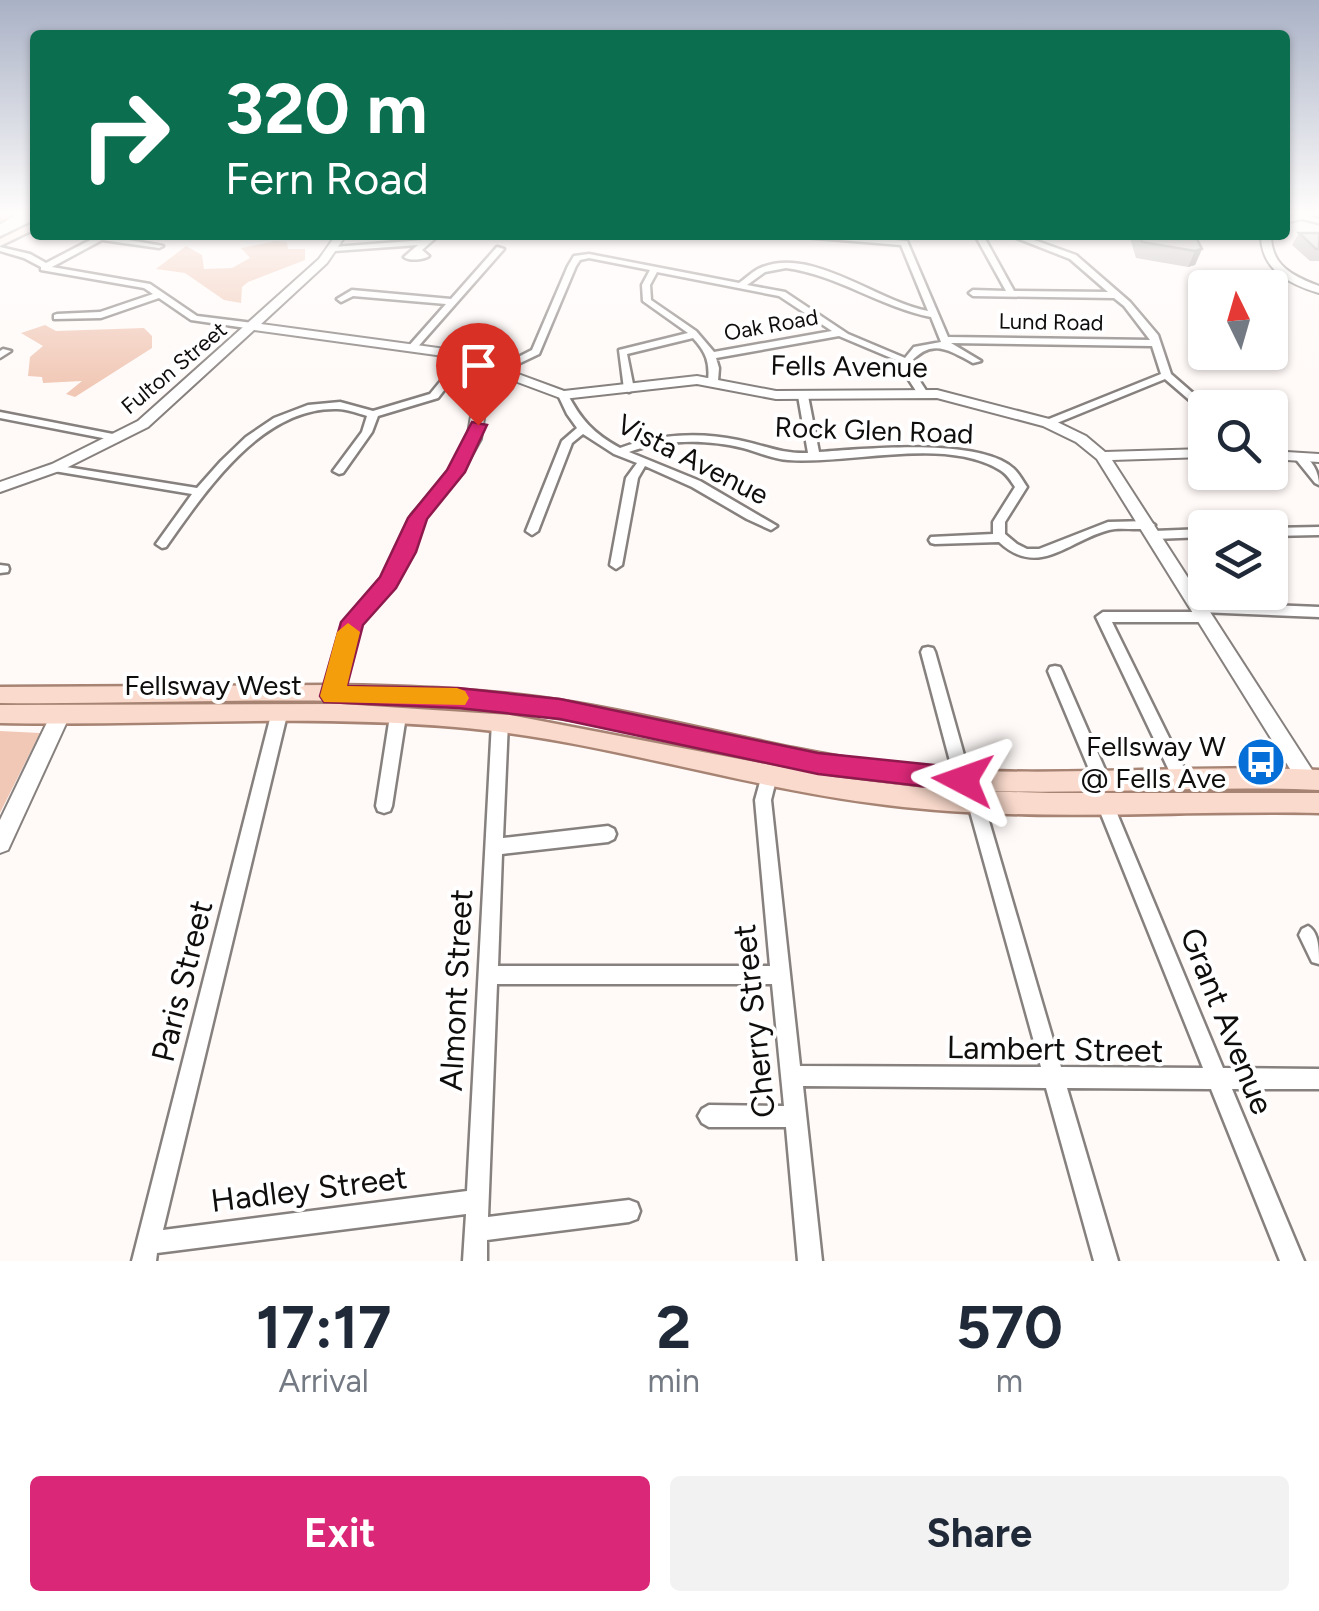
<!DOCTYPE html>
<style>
:root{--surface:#fff;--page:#f2f2f3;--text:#1f2937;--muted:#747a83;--accent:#db2777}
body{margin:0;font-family:Figtree,sans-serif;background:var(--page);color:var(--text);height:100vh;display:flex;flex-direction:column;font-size:38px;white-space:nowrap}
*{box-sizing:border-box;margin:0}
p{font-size:32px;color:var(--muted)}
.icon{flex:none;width:55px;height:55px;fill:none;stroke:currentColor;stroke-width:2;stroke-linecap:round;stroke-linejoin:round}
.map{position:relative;height:1261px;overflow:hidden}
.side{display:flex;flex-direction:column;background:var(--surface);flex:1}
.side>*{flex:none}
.top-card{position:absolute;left:30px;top:30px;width:1260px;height:210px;border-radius:10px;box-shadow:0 2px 8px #0004;background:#0b6e4f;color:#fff;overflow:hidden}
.needle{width:65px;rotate:355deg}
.fabs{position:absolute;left:1188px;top:270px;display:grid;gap:20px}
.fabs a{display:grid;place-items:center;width:100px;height:100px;border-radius:10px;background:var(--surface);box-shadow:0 2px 8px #0004;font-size:50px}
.pin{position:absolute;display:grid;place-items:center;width:85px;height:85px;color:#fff;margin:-102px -42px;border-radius:50% 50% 50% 0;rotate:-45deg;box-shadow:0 0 10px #0007}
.pin .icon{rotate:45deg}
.me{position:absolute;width:110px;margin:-55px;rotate:274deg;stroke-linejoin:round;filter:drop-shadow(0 0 8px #0008)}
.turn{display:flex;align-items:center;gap:35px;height:210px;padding:0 30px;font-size:45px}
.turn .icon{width:130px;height:130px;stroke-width:2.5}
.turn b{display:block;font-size:70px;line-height:85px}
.eta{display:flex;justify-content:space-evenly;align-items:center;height:170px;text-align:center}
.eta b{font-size:60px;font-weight:700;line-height:70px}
.primary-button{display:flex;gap:20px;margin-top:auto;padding:20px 30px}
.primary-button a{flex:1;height:115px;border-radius:10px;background:var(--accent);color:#fff;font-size:40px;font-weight:700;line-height:115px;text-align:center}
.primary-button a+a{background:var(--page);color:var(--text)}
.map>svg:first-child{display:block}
.green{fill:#f1c8b6}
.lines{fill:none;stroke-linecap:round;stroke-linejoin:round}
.minor-casing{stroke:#86807e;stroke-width:5}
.tertiary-casing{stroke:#86807e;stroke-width:4}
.secondary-casing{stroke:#86807e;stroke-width:5}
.primary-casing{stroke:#a68373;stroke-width:5}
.motorway-casing{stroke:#a68373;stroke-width:5}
.minor{fill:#fff;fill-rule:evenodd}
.tertiary{fill:#fff;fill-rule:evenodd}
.secondary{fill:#fcede6;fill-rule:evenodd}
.primary{fill:#fadacc;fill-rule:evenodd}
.motorway{fill:#f6c2aa;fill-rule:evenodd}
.wall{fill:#b6b1af}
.shaded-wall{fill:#94908e}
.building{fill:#d4cecb;stroke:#94908e;stroke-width:2.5}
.route{fill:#db2777;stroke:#8e194d;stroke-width:2.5}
.slow{fill:#f59e0b}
.labels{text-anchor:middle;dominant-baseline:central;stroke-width:8;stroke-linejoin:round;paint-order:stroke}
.far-street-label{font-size:22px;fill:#100e0d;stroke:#fff}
.street-label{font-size:28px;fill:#100e0d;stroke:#fff}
.poi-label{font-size:28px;fill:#100e0d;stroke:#fff;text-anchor:end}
.near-street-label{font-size:32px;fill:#100e0d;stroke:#fff}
</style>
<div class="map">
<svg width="1319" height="1261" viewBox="0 0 1319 1261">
<rect width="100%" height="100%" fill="#fffaf8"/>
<g class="green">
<polygon points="276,241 287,242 288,249 305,249 305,260 248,282 242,287 241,303 224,300 185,273 156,269 186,246 202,255 204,269 232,268 250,258 241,248"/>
<polygon points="45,325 56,331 144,328 152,336 152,348 75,397 66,394 82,381 43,383 42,377 28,376 30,357 43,346 21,333"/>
<polygon points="0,731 40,733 0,813"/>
</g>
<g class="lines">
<g class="minor-casing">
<g id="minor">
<polygon points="1301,214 1319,219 1319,223 1298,218 1297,216"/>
<polygon points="100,235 163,246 159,248 102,240 52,267 150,284 197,316 253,323 258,326 253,329 191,320 159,298 101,318 54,319 54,315 57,314 100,312 153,294 144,288 41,270 41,267 24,258 0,251 0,247 30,254 46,263"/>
<path d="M430,235H439L422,250L429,256C424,260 409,261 404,257L418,245L334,251L330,249L334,247L424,240Z"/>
<path d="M800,235H833L907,241L948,337L1150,340L1124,306L1114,298L973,296L969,293L973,290L1006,291L975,235H983L1014,291L1108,292L1070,259L1009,235H1020L1076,255L1130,302L1158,335L1171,374L1210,408H1205V411L1201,410L1165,379L1052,425H1044V421L1161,374L1152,346L951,343L981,361L973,363C947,349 931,338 909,364L927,392L922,395L918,394L896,360L839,336L716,358L719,368L718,381L713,384L708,381C710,362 706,352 693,338L627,354L634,389L629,392L624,389L619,350L688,333L643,301L642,285L650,270L589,258L580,260L576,266L539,354L501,372L493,370L532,350L568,266L574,256L589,254L739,283C745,279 751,273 758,269C810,244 877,302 928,311L901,245L804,237ZM786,268C838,275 880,307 931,317L941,342L914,347L905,358L848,334L785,292L747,285L765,272ZM657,272L779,296L832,331L714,352L696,331L651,300L650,285Z"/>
<polygon points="497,247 504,249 415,350 407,348 446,304 353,296 341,302 337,299 352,290 451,299"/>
<polygon points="3,349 11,351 0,358 0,351"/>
<path d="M462,355L470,357L438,398L378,416L372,432L343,473L339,474L333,471L362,432L367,416C357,413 347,409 337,409C261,407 205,492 166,547L162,548L156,544L192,494L54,471L48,468L54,465L197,488L221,461L246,437L274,418L308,405L340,402L373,411L430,394Z"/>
<path d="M563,392L567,393C581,420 593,433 620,448C657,434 700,432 738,440C763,445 782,454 808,453L798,396L803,393L808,396L819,452C864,449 978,437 1013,468C1018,472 1023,481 1027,487L1005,522V534L1017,544L1027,549H1039L1108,522L1149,521L1155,525C1142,533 1124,526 1109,530C1069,540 1039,579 999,542L935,544L931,543L929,540L931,537L993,534V522L1015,487C1011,481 1007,474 1000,470C945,436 849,465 788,460C772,459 758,452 743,448C707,439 664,439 629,452L700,481L777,526L771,530L747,519L692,487L645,466L638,478L622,565L616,569L610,565L626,478L637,463L614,454L583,434L572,443L538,531L532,535L526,531L562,441L577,428L567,414L558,395Z"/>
<polygon points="0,412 118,435 123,438 118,441 0,418"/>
<path d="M1300,454C1312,459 1319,472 1319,485L1315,483L1294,457Z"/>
<polygon points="1319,527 1319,535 1270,536 1270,528"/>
<polygon points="1205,529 1205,537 1154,539 1148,535 1154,531"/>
<polygon points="0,565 8,566 9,569 8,572 0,573"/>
<polygon points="1200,602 1319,607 1319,617 1200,612 1193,607"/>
<polygon points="1103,612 1205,612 1212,617 1205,622 1112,622 1189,778 1187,783 1181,785 1175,783 1096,617"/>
<polygon points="928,647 933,648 935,652 971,780 969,785 963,787 957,785 955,780 921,652 923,648"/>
<polygon points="1055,666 1060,667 1062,671 1110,781 1108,786 1102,788 1096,786 1094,781 1048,671 1050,667"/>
<polygon points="279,709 284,711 287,715 163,1230 467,1191 492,722 495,718 500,716 505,718 508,722 503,838 608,826 614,829 616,834 614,839 608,842 502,854 498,966 770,966 755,800 763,771 769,769 775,771 777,776 771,800 800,1066 1041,1067 968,804 970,799 976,797 982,799 984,804 1061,1067 1203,1068 1097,804 1099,799 1105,797 1111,799 1223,1068 1319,1069 1319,1089 1232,1089 1304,1261 1280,1261 1211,1089 1067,1088 1118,1261 1094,1261 1046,1088 803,1086 822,1261 798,1261 786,1127 709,1127 702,1123 698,1116 702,1109 709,1105 784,1106 772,984 497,984 488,1217 629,1200 637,1203 640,1211 637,1219 629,1222 487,1240 487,1261 463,1261 466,1214 157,1253 156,1261 132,1261 271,715 274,711"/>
<polygon points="398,710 403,712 406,716 392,806 390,811 384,813 378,811 376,806 390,716 393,712"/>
<path d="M1308,926C1319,932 1319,950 1319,964L1312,962L1299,935L1302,929Z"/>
</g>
</g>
<g class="tertiary-casing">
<g id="tertiary">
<polygon points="1313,211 1319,211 1319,215 1285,223 1285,217"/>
<polygon points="336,235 346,235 327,263 261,324 453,350 564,391 697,376 776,391 937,390 1053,420 1086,436 1105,452 1205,449 1205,457 1112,460 1314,773 1317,779 1314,785 1307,788 1300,785 1097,459 1076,442 1043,426 937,398 776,399 697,384 563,399 499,375 489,383 481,439 461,475 426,517 394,587 359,626 341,696 339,701 325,701 323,696 342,624 381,580 411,515 450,470 467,439 477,382 488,371 451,357 254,330 148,427 62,470 0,492 0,482 52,464 138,421 319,259"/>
<path d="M1261,235H1271C1271,266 1293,276 1319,286V293C1289,284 1261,270 1261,235Z"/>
<polygon points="1270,451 1319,454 1319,462 1270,459"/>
<polygon points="60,707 67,710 70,715 8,850 0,853 0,820 53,710"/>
</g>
</g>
<g class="secondary-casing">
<polygon id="secondary" points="35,222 35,229 0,246 0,239"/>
</g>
<g class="primary-casing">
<g id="primary">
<path d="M327,685C410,686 494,689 576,703C678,720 778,749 880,763C1026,782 1173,763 1319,770V790C1190,784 1061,798 933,788C794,777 661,729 523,713C350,691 174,705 0,703V687Z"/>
<path d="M341,704L510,715L833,777L941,790L1049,793H1319V813C1175,810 1030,823 887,805C742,788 601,739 455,727C304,714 151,726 0,723V705Z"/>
</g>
</g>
<g class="motorway-casing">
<polygon id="motorway" points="17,211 0,222 2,211"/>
</g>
<use href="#minor" class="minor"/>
<use href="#tertiary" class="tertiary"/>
<use href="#secondary" class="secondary"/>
<use href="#primary" class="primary"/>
<use href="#motorway" class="motorway"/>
</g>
<g class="wall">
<polygon points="1299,233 1319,233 1319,261 1310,261 1292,245"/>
<polygon points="1129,235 1195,235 1202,249 1195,265 1188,267 1136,258"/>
</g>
<polygon class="shaded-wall" points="1202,249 1195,265 1188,267 1195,251"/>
<g class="building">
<polygon points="1299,233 1319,233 1319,249 1316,249"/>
<polygon points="1140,235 1195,235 1202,249 1195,251 1142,242"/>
</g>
<linearGradient id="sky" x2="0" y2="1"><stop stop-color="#a9b1c5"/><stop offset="0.55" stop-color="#fffdfc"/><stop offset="1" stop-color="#fffdfc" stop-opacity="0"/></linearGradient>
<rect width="1319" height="387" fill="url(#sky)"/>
<polygon class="route" points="472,422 487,425 465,472 427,519 416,552 396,588 363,625 347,686 458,688 560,699 818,753 963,768 972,772 976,780 972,788 963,791 818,774 560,719 458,708 324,702 320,696 341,622 380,577 408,518 447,470"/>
<polygon class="slow" points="348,623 360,632 347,686 457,688 465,691 469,698 465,705 324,702 320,696 337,632"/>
<defs>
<g id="bus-disc" transform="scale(2.5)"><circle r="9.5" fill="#056fd7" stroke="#fff"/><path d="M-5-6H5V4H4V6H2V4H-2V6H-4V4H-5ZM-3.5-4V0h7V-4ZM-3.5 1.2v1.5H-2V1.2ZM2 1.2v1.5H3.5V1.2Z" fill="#fff"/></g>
</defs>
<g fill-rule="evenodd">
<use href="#bus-disc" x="1261" y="762"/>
</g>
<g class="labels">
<g class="far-street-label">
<text transform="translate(1051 322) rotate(1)">Lund Road</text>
<text transform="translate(771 325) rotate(-10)">Oak Road</text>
<text transform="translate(174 368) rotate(-40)">Fulton Street</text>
</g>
<g class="street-label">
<text transform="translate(849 366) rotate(1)">Fells Avenue</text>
<text transform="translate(874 430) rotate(2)">Rock Glen Road</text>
<text transform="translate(693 459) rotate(27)">Vista Avenue</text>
<text x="213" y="685">Fellsway West</text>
</g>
<g class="poi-label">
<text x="1226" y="746">Fellsway W<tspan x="1226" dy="32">@ Fells Ave</tspan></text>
</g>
<g class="near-street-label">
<text transform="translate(182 981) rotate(-76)">Paris Street</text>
<text transform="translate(456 990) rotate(-87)">Almont Street</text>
<text transform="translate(754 1021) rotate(-96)">Cherry Street</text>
<text transform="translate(1227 1021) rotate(68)">Grant Avenue</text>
<text transform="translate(1055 1049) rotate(1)">Lambert Street</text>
<text transform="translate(309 1189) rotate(-7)">Hadley Street</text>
</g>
</g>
</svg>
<div class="fabs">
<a><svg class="needle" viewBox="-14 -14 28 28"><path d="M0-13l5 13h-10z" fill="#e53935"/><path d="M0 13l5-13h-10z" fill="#747a83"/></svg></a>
<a><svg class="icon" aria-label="search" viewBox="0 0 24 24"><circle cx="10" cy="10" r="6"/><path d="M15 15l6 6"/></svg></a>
<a><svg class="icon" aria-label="layers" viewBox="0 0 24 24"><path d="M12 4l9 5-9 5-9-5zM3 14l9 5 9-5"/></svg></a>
</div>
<div class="pin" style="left:478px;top:425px;background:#d93025"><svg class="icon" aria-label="arrive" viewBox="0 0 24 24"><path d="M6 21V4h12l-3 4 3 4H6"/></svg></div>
<svg class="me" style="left:963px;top:780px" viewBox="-20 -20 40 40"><path d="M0-17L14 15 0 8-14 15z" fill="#db2777" stroke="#fff" stroke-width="4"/></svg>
<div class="top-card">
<div class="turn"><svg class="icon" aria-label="right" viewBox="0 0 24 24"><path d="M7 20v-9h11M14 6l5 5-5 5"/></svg><div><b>320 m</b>Fern Road</div></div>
</div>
</div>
<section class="side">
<div class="eta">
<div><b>17:17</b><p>Arrival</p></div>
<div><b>2</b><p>min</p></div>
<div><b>570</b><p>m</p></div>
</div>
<div class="primary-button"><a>Exit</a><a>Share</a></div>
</section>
